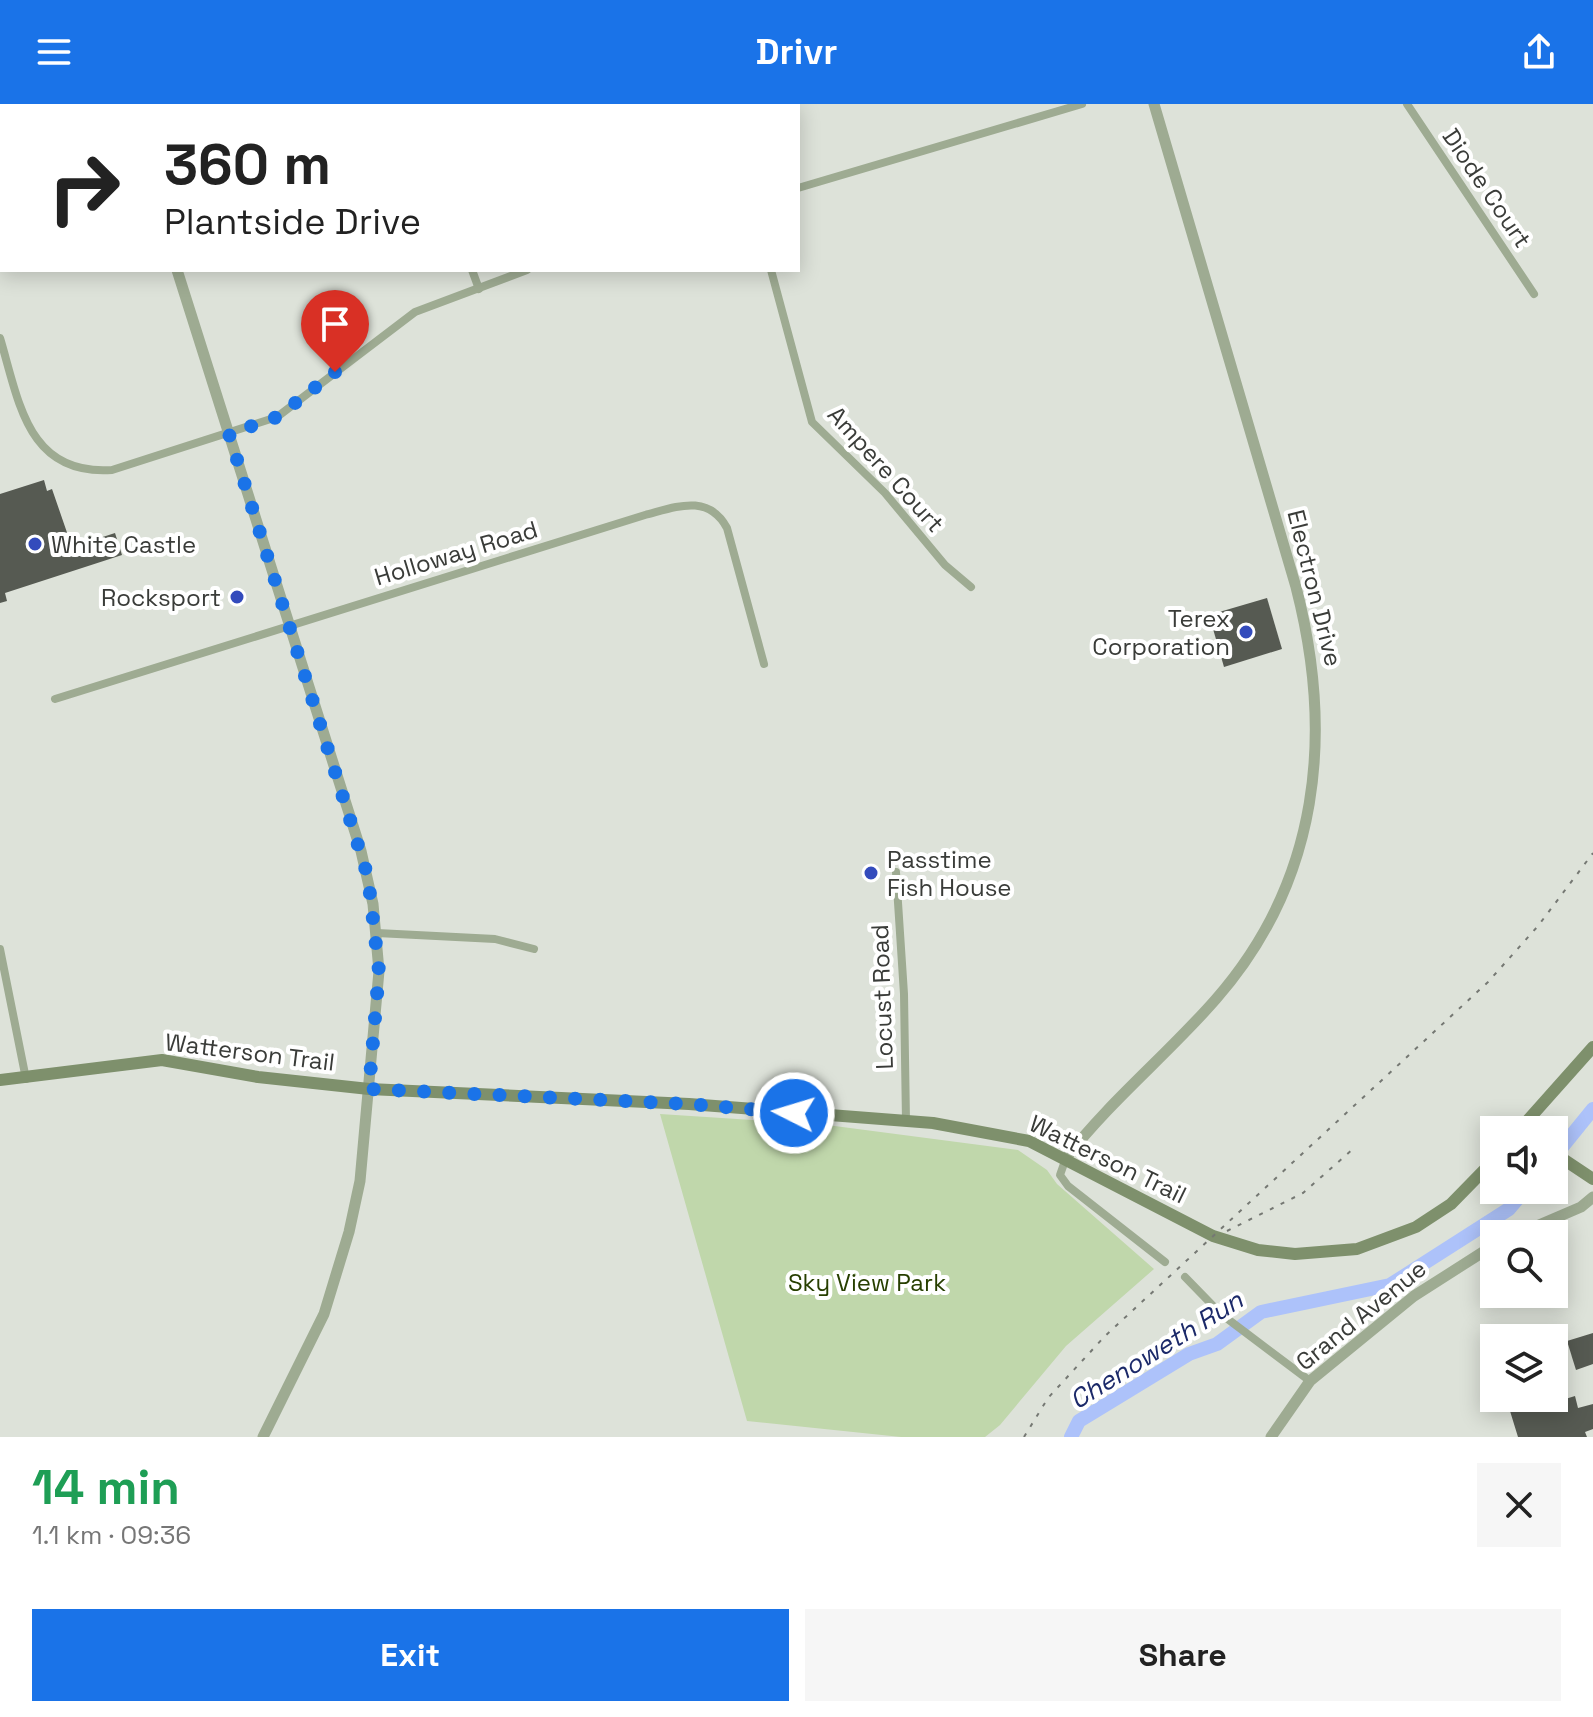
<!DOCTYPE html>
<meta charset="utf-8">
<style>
:root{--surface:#fff;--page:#f6f6f6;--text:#222;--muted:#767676;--accent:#1a73e8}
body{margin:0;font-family:"Space Grotesk",sans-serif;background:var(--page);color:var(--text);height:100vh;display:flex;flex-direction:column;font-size:30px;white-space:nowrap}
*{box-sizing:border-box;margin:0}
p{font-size:26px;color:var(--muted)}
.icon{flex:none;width:44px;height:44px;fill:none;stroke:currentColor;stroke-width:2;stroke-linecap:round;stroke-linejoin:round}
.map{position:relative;height:1333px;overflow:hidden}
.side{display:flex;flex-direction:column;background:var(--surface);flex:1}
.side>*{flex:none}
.top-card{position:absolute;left:0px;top:0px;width:800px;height:168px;box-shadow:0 4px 20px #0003;background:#fff;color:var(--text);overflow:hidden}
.controls{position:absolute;left:1480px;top:1012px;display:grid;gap:16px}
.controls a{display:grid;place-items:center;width:88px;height:88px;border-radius:0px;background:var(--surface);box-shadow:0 4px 20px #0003;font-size:40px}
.pin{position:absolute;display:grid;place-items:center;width:68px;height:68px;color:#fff;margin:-82px -34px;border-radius:50% 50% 50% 0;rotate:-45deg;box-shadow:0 0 8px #0007}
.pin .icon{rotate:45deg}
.me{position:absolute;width:88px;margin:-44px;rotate:275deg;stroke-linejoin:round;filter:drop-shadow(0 0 6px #0008)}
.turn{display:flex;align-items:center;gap:28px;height:168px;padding:0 32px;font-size:36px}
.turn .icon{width:104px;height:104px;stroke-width:2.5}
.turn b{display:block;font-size:56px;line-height:68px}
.round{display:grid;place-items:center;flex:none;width:84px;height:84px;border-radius:0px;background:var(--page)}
.headline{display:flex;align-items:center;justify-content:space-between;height:136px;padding:0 32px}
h1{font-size:48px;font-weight:700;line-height:60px;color:#1e9e55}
.cta{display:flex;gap:16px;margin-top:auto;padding:16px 32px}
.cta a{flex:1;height:92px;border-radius:0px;background:var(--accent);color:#fff;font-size:32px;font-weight:700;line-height:92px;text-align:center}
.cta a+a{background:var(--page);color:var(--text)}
header{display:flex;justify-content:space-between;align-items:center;height:104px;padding:0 32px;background:var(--accent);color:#fff;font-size:36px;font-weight:700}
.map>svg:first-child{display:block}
.green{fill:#c0d7ab}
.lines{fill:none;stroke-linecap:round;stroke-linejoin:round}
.river{stroke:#adc2fa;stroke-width:14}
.building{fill:#565a52}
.minor{stroke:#9eab92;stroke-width:8}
.tertiary{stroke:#9eab92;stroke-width:11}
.secondary{stroke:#7e906c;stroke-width:12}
.rail{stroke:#757873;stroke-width:2;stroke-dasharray:4 8;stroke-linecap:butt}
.route{stroke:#1a73e8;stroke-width:14;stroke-dasharray:0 25.2}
.poi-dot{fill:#334bbc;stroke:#fff;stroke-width:3}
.labels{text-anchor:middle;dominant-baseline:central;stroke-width:8;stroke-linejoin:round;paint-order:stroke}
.street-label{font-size:24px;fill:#3a3c39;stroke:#fff}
.poi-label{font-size:24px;fill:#3a3c39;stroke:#fff;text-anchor:start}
.park-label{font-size:24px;fill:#273f00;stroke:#fff}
.water-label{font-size:26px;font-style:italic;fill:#1b2969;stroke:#fff}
</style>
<header><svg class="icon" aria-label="menu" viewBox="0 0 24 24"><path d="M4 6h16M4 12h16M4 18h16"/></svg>Drivr<svg class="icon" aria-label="share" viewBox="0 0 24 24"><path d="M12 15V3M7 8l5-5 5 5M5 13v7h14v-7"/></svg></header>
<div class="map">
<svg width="1593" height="1333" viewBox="0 0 1593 1333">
<rect width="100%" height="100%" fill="#dde2d9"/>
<polygon class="green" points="660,1010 827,1021 1018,1046 1047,1066 1057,1080 1154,1165 1066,1242 1000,1321 985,1333 901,1333 747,1317"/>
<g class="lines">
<g class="river">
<polyline points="1554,1053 1593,1005"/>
<polyline points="1071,1333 1079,1317 1189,1250 1217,1240 1261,1208 1390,1181 1509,1105 1525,1086"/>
</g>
</g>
<g class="building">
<polygon points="44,376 47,387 52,385 72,443 115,429 122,451 5,489 7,497 0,499 0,390"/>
<polygon points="1267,494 1282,545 1224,563 1209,511"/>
<polygon points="1593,1229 1593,1260 1576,1266 1567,1237"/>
<polygon points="1575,1292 1578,1304 1593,1300 1593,1325 1585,1328 1587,1333 1518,1333 1506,1294 1543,1294 1546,1301"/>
</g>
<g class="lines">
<g class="minor">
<polyline points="413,0 413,2"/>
<polyline points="1407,0 1534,190"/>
<polyline points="798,84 1082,0"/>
<polyline points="472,166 479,185"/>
<polyline points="771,166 812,318 885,389 945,461 971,483"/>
<path d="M0,234C19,297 27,372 112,366L277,313L415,208L527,166"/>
<path d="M55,595L645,411C676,403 708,389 727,424L764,560"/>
<polyline points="896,768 904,890 906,1017"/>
<polyline points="377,829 495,835 534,845"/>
<polyline points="0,845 26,975"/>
<polyline points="1066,1054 1060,1071 1068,1082 1165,1158"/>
<polyline points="1185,1173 1221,1210 1310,1277"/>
</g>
<g class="tertiary">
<polyline points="151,2 151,0"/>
<polyline points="177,166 361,747 373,800 379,867 360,1077 349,1128 324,1210 263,1333"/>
<path d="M1066,1054C1110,997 1168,950 1216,895C1320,776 1334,630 1296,483L1154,0"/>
<polyline points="1518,1130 1581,1103 1593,1093"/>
<polyline points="1271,1333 1310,1277 1414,1192 1494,1141"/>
</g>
<g class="secondary">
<polyline points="0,976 162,956 258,973 369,985 689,1000 933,1019 1029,1037 1213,1132 1258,1146 1295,1150 1357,1145 1416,1123 1451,1100 1494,1056"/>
<polyline points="1519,1026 1593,943"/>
<polyline points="1554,1049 1593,1075"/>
</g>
<g class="rail">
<polyline points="1227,1127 1303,1089 1353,1045"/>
<polyline points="1024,1333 1048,1294 1105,1232 1488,878 1538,822 1593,749"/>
</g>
</g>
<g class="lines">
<polyline class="route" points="335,268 277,313 229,330 368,773 379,867 369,985 689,1000 794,1009"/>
</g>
<g class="poi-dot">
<circle cx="35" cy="440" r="8"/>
<circle cx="237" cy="493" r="8"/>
<circle cx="1246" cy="528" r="8"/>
<circle cx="871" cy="769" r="8"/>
</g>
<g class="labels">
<g class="street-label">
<text transform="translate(1487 84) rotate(56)">Diode Court</text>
<text transform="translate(886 365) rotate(48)">Ampere Court</text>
<text transform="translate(456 449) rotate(-17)">Holloway Road</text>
<text transform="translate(1315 484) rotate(76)">Electron Drive</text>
<text transform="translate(882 893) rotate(-92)">Locust Road</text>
<text transform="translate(250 948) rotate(7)">Watterson Trail</text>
<text transform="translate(1108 1055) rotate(26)">Watterson Trail</text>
<text transform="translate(1361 1211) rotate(-39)">Grand Avenue</text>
</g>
<g class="poi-label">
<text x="51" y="440">White Castle</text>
<text x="221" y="493" text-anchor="end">Rocksport</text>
<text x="1230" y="514" text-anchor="end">Terex<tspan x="1230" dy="28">Corporation</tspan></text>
<text x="887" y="755">Passtime<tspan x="887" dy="28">Fish House</tspan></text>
</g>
<g class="park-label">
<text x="867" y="1178">Sky View Park</text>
</g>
<g class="water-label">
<text transform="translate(1156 1246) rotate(-32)">Chenoweth Run</text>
</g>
</g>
</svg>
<div class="controls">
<a><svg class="icon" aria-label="sound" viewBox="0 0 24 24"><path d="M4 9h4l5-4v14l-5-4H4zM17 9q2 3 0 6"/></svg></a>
<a><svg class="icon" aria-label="search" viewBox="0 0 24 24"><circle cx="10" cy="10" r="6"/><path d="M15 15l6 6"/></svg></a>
<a><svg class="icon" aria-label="layers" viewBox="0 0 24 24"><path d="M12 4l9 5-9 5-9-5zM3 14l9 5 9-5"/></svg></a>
</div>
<div class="pin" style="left:335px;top:268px;background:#d93025"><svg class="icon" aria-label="arrive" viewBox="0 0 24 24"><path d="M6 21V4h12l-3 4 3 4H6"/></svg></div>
<svg class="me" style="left:794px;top:1009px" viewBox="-20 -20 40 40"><circle r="17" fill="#1a73e8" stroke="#fff" stroke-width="3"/><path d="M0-11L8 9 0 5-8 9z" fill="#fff"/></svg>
<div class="top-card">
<div class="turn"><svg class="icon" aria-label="right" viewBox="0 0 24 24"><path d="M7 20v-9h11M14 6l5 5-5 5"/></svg><div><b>360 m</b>Plantside Drive</div></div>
</div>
</div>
<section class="side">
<div class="headline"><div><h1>14 min</h1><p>1.1 km · 09:36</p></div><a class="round"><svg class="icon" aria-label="close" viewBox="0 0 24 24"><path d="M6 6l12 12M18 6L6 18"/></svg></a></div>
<div class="cta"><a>Exit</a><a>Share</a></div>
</section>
